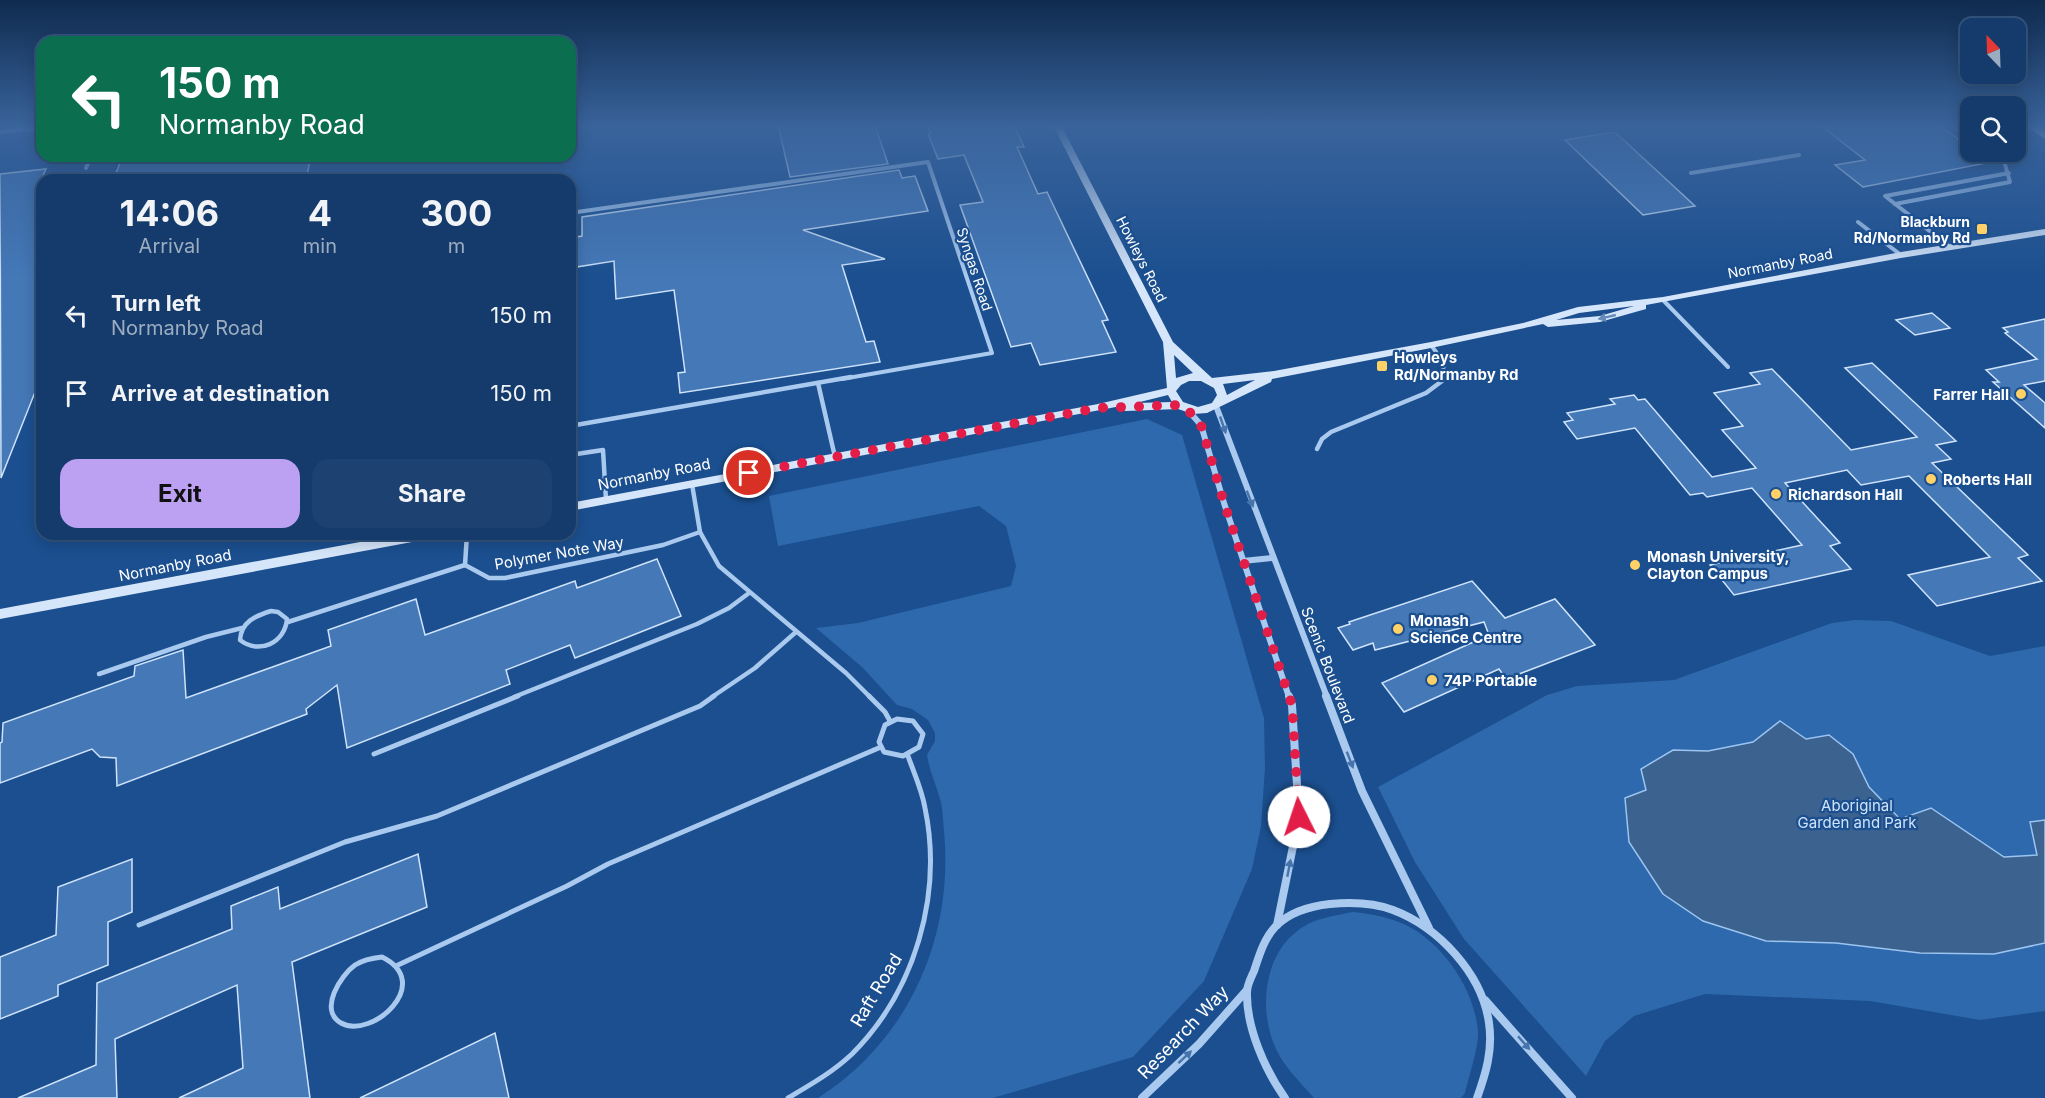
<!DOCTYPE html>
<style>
:root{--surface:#143b6b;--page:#1d4271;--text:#f1f3f6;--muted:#9dadc1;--line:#33557e;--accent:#bca0f2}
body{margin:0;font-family:Inter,sans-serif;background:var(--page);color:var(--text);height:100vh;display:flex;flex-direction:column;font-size:22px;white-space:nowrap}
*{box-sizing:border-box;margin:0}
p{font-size:20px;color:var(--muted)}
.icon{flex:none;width:33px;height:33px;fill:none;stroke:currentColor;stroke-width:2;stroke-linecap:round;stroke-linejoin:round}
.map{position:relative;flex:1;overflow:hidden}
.drawer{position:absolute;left:36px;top:174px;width:540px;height:366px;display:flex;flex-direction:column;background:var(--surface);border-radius:18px;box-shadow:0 3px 15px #0003,0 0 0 2px var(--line)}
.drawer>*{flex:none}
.guide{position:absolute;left:36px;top:36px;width:540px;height:126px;border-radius:18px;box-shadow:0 3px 15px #0003,0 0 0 2px var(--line);background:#0b6e4f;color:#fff;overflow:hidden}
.needle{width:39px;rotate:337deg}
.tools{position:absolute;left:1960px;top:18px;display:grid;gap:12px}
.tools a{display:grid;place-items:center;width:66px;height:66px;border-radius:12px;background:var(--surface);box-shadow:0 3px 15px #0003,0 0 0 2px var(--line);font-size:30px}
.pin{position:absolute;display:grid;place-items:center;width:51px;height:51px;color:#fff;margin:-26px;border:3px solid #fff;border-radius:50%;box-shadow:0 2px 6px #0007}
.me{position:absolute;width:66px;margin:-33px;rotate:356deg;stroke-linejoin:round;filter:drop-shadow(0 0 4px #0008)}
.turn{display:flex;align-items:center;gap:21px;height:126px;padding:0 24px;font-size:27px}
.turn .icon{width:78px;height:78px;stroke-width:2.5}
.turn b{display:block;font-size:42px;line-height:51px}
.eta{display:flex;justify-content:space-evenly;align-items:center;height:102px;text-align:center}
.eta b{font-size:36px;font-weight:700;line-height:42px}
.cta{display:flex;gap:12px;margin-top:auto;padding:12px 24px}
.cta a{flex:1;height:69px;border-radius:18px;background:var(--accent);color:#111;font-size:24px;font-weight:700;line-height:69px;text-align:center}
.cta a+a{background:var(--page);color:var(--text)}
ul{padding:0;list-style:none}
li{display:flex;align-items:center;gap:18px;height:78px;padding:0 24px}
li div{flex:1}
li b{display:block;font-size:22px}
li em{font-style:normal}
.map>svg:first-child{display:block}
.green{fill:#2e69ad}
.water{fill:#3c6290;stroke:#9cc4f0;stroke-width:1.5}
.building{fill:#4478b7;stroke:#cfe3fa;stroke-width:1.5}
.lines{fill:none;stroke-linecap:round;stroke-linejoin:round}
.lane-far2{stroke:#a9c9ee;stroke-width:4}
.lane-far1{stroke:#a9c9ee;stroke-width:4.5}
.lane{stroke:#a9c9ee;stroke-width:5}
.street-far2{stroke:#a9c9ee;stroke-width:4.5}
.street-far1{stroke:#a9c9ee;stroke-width:6}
.street{stroke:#a9c9ee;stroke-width:8}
.secondary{fill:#d6e6fa;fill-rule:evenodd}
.primary{fill:#f0f6ff;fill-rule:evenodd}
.oneway{fill:#668bba}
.oneway2{fill:#4674ac}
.route{stroke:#e11d48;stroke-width:10;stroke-dasharray:0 18}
.poi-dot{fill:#ffd166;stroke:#1b4f8f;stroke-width:2}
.labels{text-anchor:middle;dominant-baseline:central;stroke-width:4.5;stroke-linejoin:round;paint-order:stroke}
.far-poi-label{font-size:14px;font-weight:bold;fill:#fff;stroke:#1b4f8f;text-anchor:end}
.far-street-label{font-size:14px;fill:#fff;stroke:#1b4f8f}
.poi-label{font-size:15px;font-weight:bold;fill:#fff;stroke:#1b4f8f;text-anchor:start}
.street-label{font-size:15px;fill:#fff;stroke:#1b4f8f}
.park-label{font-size:15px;fill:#cfe3fa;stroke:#1b4f8f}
.near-street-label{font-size:18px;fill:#fff;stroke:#1b4f8f}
</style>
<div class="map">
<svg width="2045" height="1098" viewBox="0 0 2045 1098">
<rect width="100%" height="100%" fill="#1b4f8f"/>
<g class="green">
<path d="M1147,419L1182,435L1264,718L1265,768L1261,826L1252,869L1204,981L1133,1057L993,1098H818C909,1040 954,937 944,831C943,820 943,809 940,799C936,784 929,770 927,755L935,741V733L928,720L912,709L897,705L862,667L816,628L858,623L1011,586L1016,566L1006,526L979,506L778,546L769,496Z"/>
<polygon points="1855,620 1891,621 1990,656 2045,646 2045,1011 1980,1020 1870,1001 1705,994 1634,1016 1605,1041 1586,1076 1464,939 1415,862 1378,787 1547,695 1577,686 1674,680 1832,623"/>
<path d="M1353,912C1372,914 1389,917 1406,925C1444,944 1474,989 1478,1031C1479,1047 1469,1076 1465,1093L1461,1098H1314C1299,1081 1281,1064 1273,1042C1258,1001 1266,946 1308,924C1323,917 1338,915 1353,912Z"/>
</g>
<polygon class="water" points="1780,721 1806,739 1829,735 1853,754 1869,787 1900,819 1931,808 2004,857 2037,855 2030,822 2045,820 2045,943 1994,954 1920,953 1836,943 1766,941 1703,921 1663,894 1629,842 1625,798 1646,790 1641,769 1673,750 1708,751 1753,742"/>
<g class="building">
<polygon points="778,125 875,125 888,164 790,177"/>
<polygon points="927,125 1014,125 1024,147 1017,147 1038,194 1047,192 1108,320 1102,321 1116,352 1040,365 1031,343 1011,347 960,205 983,202 964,155 938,159 928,134 931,133"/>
<polygon points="1820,125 1938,125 1971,148 1971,152 1976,152 1992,162 1863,187 1835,165 1865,160"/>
<polygon points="1615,132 1695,206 1643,215 1565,140"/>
<polygon points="123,156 309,156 310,161 306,180 113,180"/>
<polygon points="46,169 39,184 42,184 42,381 39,382 1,478 0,174"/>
<polygon points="899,170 902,178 915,176 928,211 803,230 885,259 842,265 866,342 874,341 880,362 680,393 678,373 685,372 674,290 616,299 614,261 570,268 570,238 582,236 582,217"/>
<polygon points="1932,313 1950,328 1915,335 1896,320"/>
<polygon points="2045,319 2045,381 2024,385 2045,403 2045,428 1993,382 1999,382 1986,370 2037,359 2005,333 2008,332 2003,328"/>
<polygon points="1872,363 1956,441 1936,445 1951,459 1932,463 2028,555 2018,558 2042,581 1937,606 1908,575 1990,557 1909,476 1861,485 1847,470 1785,483 1840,543 1830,546 1851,569 1734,595 1710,565 1802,545 1752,488 1707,497 1703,493 1690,495 1635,428 1577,439 1564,422 1573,420 1567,413 1615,404 1610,399 1634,395 1638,400 1645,399 1712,477 1756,468 1722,430 1743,426 1714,393 1760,384 1750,373 1772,369 1851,450 1917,437 1845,368"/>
<polygon points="657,559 681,616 575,658 570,645 506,670 510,684 347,748 337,685 306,709 307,714 117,786 116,758 100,757 92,749 0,783 0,743 2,742 3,723 134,676 135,666 183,650 186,698 331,646 328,630 416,599 425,635 575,581 577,588"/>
<polygon points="1472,581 1505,618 1555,599 1595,645 1506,679 1499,669 1404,712 1382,683 1489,635 1484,622 1375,650 1373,643 1353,650 1338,628 1350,624 1349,622"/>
<polygon points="418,854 427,907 292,962 310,1098 179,1098 243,1068 237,985 115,1039 117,1098 18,1098 96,1065 97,983 232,929 231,906 278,887 280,909"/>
<polygon points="132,859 132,912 108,922 108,965 58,985 58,996 0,1019 0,957 56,935 58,887"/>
<polygon points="495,1033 509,1098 360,1098"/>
</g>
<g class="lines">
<g class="lane-far2">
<polyline points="1951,125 1971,139"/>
<polyline points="313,158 325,156"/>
<polyline points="86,168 91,156"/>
<polyline points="1691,173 1799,155"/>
<polyline points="1895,204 2010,182 2004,161 1989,152"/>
<polyline points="570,213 928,162 992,353 842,379"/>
<polyline points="1858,222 1901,255"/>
<polyline points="1950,247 1885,196 2009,173"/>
<polyline points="1663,300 1728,367"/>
<polyline points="1431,345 1444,363 1442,379"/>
</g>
<g class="lane-far1">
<polyline points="818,383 835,457"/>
<polyline points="570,426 851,377"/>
<polyline points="1317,449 1322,439 1331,432 1426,393 1442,381 1442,377"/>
<polyline points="570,455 603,450 606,500"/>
<polyline points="692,484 700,532 719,566 846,673 870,697"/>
<polyline points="465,565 467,534"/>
<path d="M271,611L278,612L287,619C285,643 259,655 240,640C241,622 255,616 271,611Z"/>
<polyline points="288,622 465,565 489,578 505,578 663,545 700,532"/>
<polyline points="99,674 206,637 242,628"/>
<polyline points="514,697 697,624 729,608 749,593"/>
<polyline points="712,697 755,668 796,632"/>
</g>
<g class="lane">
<polyline points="869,696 885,712 890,721"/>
<polygon points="897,719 913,721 923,734 919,747 903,756 884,752 879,742 885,725"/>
<polyline points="374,754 518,696"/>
<polyline points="139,925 345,842 437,816 700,706 714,696"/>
<path d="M382,957C435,983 372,1040 341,1023C318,1010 341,975 355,965C363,960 373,958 382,957Z"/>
<polyline points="398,965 567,886 608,864 881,747"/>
<path d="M788,1098C810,1085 833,1072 852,1054C915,991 943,895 925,808C922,790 914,773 908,756"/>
</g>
<polyline class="street-far2" points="0,132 42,127"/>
<g class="street-far1">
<polyline points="1216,406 1327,697"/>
<polyline points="1186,408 1201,425 1224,503 1289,697"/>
<polyline points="1243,561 1272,558"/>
</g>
<g class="street">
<polyline points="1326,696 1362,791 1429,928"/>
<polyline points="1277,925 1299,817 1292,705 1289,696"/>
<polyline points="1485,1000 1572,1098"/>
<polyline points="1142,1098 1199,1044 1247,990"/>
<path d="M1285,1098C1265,1070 1246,1027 1247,992C1247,985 1251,978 1254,971C1259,956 1264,938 1276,926C1290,912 1311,906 1330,904C1351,902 1372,902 1393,910C1438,927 1482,973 1489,1023C1493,1050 1486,1073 1477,1098"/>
</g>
<g class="secondary">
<path d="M1053,125H1061L1173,342L1212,378L1274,371L1431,342L1523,323L1578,307L1663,297L1901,252L2045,229V235L1901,258L1646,305V309L1600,322L1548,327L1543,324L1431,348L1272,379L1271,382L1207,413L1193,414L1178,409L1126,411L1122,410L1121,406L570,511V503L1098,404L1167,388L1163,342ZM1634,306L1600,316L1556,320L1579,313ZM1174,355L1193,373L1176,378ZM1255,380L1227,395L1223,384ZM1189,381H1201L1214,388L1217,395L1212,403L1198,407L1183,402L1176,391L1181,385ZM1168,395L1172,402L1136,403Z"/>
<polygon points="403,534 434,534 428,539 0,619 0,609"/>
</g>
<polygon class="primary" points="2024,125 2036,125 2045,131 2045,139"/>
</g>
<defs><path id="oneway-solid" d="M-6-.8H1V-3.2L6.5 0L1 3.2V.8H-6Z" transform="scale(1.5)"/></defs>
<use class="oneway" href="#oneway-solid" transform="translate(1607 317) rotate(167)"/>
<g class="oneway2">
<use href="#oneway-solid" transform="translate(1223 425) rotate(71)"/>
<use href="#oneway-solid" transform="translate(1250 499) rotate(69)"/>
<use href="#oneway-solid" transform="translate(1350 760) rotate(69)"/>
<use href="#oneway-solid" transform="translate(1289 868) rotate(-79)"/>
<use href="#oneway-solid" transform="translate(1524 1043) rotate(49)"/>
<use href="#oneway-solid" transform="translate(1185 1057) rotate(-43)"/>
</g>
<linearGradient id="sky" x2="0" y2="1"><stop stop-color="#0f2b4f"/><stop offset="0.45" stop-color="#39639b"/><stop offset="1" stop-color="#39639b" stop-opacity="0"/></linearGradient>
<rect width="2045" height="279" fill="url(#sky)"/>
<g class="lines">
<polyline class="route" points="749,473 1098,408 1179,405 1186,408 1201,425 1224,503 1292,705 1299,817"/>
</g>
<g class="poi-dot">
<rect x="1976" y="223" width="12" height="12" rx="3"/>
<rect x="1376" y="360" width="12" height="12" rx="3"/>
<circle cx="2021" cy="394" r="6"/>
<circle cx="1931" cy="479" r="6"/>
<circle cx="1776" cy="494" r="6"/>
<circle cx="1635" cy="565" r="6"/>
<circle cx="1398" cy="629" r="6"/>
<circle cx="1432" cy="680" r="6"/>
</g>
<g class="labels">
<g class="far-poi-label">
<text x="1970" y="221">Blackburn<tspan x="1970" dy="16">Rd/Normanby Rd</tspan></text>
</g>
<g class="far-street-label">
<text transform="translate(1142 259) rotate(63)">Howleys Road</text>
<text transform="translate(1780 263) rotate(-11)">Normanby Road</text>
<text transform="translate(975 269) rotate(72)">Syngas Road</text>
</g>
<g class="poi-label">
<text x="1394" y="357">Howleys<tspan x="1394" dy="17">Rd/Normanby Rd</tspan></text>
<text x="2009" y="394" text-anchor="end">Farrer Hall</text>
<text x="1943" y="479">Roberts Hall</text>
<text x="1788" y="494">Richardson Hall</text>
<text x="1647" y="556">Monash University,<tspan x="1647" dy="17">Clayton Campus</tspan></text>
<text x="1410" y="620">Monash<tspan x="1410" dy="17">Science Centre</tspan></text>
<text x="1444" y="680">74P Portable</text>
</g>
<g class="street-label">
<text transform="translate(654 474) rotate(-11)">Normanby Road</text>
<text transform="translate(559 553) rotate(-10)">Polymer Note Way</text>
<text transform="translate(175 565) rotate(-11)">Normanby Road</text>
<text transform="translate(1328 665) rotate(69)">Scenic Boulevard</text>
</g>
<g class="park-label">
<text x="1857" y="805">Aboriginal<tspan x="1857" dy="17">Garden and Park</tspan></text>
</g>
<g class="near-street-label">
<text transform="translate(876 990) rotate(-59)">Raft Road</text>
<text transform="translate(1183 1032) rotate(-46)">Research Way</text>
</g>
</g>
</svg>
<div class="tools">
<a><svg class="needle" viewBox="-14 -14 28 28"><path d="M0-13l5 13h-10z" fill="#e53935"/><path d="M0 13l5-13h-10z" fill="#9dadc1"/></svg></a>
<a><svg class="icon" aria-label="search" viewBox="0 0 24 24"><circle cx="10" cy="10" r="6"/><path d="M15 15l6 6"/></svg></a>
</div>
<div class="pin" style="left:749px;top:473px;background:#d93025"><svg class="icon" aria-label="arrive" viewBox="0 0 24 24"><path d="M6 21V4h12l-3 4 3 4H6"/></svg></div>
<svg class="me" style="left:1299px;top:817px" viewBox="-20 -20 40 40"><circle r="19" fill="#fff"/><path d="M0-13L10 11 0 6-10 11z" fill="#e11d48"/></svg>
<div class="guide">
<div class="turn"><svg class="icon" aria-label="left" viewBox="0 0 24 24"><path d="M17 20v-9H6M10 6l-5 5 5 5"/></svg><div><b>150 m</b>Normanby Road</div></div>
</div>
<section class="drawer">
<div class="eta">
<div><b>14:06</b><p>Arrival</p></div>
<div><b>4</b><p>min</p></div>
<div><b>300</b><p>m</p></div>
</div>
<ul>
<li><svg class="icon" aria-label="left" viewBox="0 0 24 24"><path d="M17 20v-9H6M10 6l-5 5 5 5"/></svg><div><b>Turn left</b><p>Normanby Road</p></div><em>150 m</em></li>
<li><svg class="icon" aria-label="arrive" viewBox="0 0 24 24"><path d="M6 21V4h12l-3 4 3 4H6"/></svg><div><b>Arrive at destination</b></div><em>150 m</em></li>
</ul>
<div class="cta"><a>Exit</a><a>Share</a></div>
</section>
</div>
